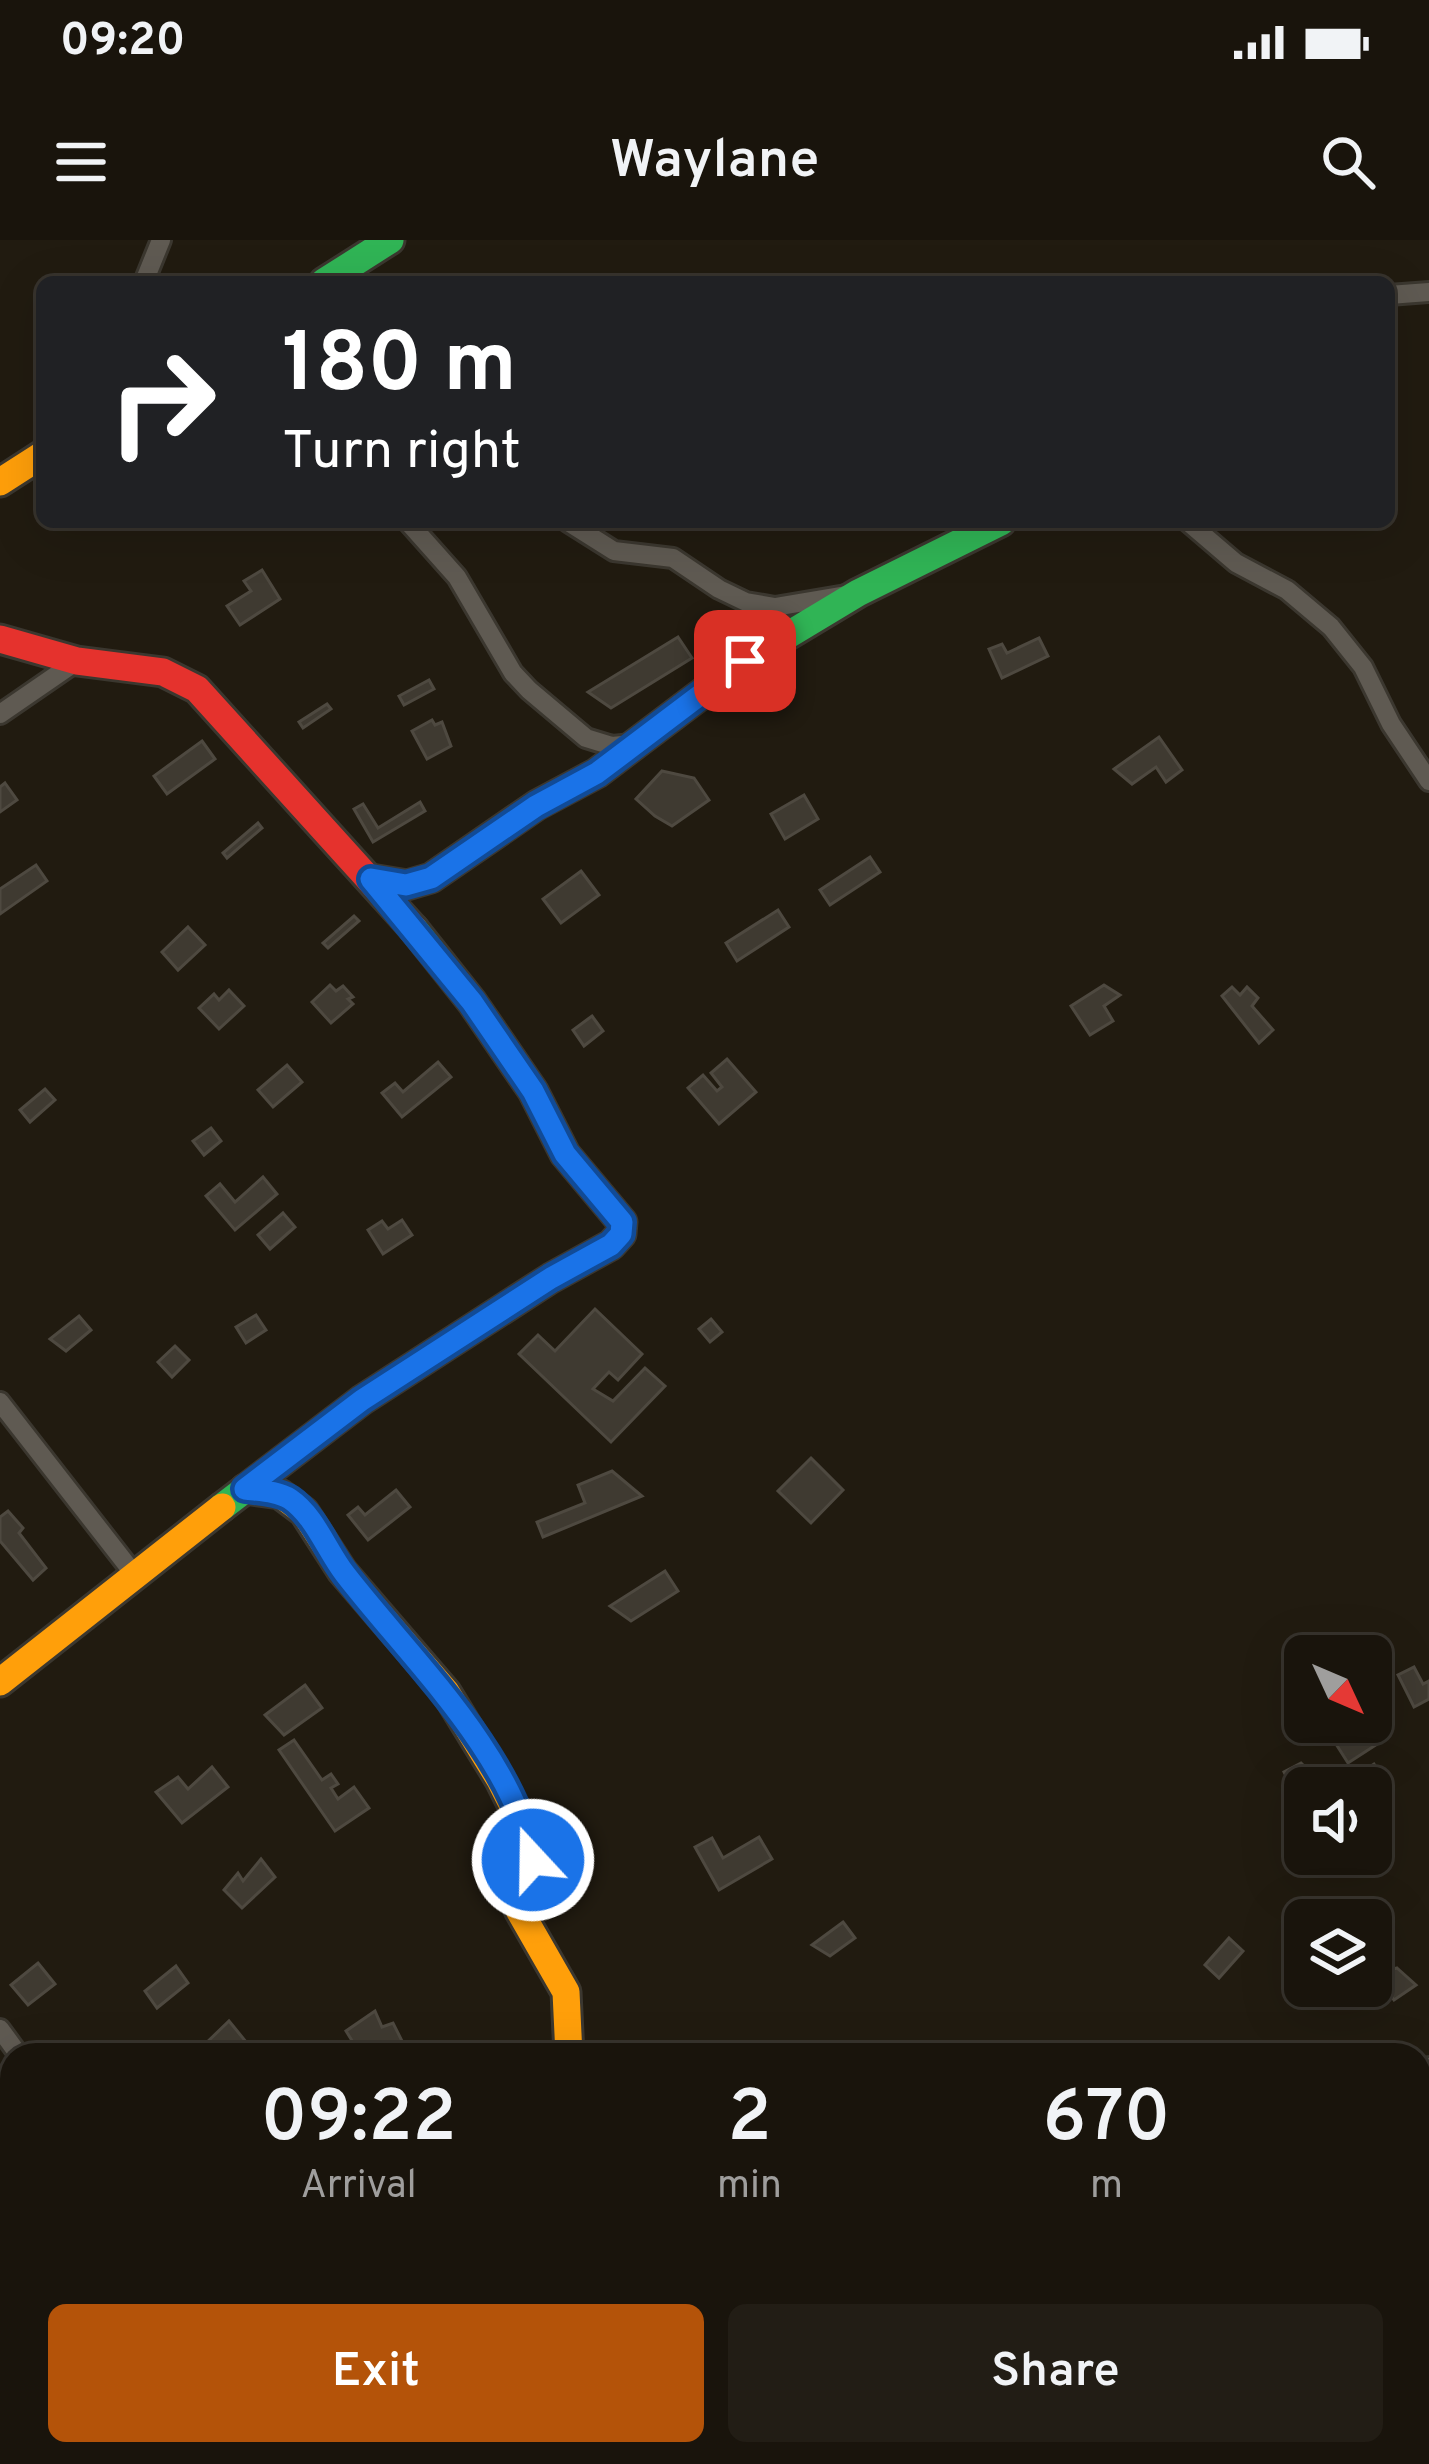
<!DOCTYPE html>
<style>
:root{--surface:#19140c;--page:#221d15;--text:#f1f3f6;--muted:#9f9e9d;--line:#37332d;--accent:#b45309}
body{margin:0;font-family:Overpass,sans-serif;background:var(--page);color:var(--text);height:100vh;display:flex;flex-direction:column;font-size:45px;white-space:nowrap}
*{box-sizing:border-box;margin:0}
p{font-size:39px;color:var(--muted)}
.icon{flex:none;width:66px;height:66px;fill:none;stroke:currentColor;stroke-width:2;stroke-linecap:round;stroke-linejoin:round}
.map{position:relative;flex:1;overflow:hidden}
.panel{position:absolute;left:0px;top:1803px;width:1431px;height:423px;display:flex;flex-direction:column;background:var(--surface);border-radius:36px 36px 0 0;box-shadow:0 12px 48px #0002,0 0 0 3px var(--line)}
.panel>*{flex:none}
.hud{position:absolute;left:36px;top:36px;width:1359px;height:252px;border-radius:18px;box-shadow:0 12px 48px #0002,0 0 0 3px var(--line);background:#202124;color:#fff;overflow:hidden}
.needle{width:78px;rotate:134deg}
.fabs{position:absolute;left:1284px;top:1395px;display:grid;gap:24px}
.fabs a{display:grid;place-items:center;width:108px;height:108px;border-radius:18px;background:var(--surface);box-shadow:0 12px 48px #0002,0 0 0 3px var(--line);font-size:60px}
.pin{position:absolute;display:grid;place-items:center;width:102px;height:102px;color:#fff;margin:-51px;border-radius:24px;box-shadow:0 6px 18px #0006}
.me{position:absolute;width:132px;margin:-66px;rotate:339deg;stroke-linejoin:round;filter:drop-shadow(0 0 9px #0008)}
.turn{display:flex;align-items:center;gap:42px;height:252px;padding:0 48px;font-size:54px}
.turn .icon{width:156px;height:156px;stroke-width:2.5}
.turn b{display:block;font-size:84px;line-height:102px}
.eta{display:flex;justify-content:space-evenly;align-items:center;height:204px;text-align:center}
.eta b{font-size:72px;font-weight:600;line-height:84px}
.action{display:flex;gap:24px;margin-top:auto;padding:24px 48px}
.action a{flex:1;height:138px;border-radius:18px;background:var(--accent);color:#fff;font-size:48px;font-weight:600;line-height:138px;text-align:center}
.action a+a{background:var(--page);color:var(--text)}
.status{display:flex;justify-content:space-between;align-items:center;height:84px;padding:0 60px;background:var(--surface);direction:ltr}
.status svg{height:33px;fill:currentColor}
header{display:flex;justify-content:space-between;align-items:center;height:156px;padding:0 48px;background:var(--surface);font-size:54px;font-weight:600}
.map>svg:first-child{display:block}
.building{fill:#3f3a31;stroke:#4e4940;stroke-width:3}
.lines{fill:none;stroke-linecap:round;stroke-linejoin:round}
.street-casing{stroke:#3b372f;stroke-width:24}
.fast-casing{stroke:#3b372f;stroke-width:33}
.slow-casing{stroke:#3b372f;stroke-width:33}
.jam-casing{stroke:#3b372f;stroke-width:33}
.street{stroke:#5f5a52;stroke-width:18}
.fast{stroke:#30b455;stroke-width:27}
.slow{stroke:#ff9f0a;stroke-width:27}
.jam{stroke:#e5322d;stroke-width:27}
.route-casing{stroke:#114b97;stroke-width:30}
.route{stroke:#1a73e8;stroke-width:21}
</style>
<div class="status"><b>09:20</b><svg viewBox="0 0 49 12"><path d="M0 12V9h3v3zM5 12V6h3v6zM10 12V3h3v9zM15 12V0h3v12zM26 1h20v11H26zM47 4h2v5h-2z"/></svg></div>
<header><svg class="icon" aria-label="menu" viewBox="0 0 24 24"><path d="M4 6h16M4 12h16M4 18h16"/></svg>Waylane<svg class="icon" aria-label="search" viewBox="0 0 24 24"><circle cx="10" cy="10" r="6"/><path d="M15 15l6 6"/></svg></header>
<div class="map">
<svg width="1429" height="2224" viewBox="0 0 1429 2224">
<rect width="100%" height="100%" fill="#211b10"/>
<g class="building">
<polygon points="262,330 280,359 240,385 227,366 251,351 244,341"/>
<polygon points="678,397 692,418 611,468 588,452"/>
<polygon points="1039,398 1048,416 1002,438 989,409 1002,404 1007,413"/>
<polygon points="429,440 434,449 404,465 399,456"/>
<polygon points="327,464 331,469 303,488 299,482"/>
<polygon points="432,480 435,485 442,482 451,506 427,519 412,491"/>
<polygon points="1159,497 1182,530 1166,542 1156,527 1132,544 1114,529"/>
<polygon points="202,501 215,519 167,554 154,536"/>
<polygon points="662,531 694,538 709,560 672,586 655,576 636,559"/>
<polygon points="5,543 17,560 0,572 0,547"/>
<polygon points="804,555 818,579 785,599 771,574"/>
<polygon points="420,562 425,571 373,602 354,569 363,564 378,588"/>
<polygon points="258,583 262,588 227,618 223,613"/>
<polygon points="870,617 880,632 830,665 820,650"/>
<polygon points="36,625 47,641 0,674 0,649"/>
<polygon points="581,631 599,655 561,683 543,659"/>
<polygon points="778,670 789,687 737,721 726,703"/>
<polygon points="354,676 359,681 328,708 323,703"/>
<polygon points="188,687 205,705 178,730 162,712"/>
<polygon points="330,745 336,751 343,746 353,757 348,759 353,764 331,783 312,762"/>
<polygon points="1104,745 1120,755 1104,766 1113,781 1090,795 1071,766"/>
<polygon points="1232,747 1240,755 1247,747 1258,758 1252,766 1273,790 1259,803 1222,756"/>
<polygon points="229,750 244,766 219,789 199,768 214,754 219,760"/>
<polygon points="592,776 603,791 584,806 573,790"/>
<polygon points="727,819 756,852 719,884 688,848 703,835 717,851 722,847 711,833"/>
<polygon points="438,822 451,837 402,877 382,853 395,843 403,852"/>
<polygon points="287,825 302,842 273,867 258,850"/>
<polygon points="45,849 55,860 30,882 20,870"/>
<polygon points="211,888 221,901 204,915 193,901"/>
<polygon points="263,937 277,954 235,990 206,956 220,944 235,962"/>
<polygon points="283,973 295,987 270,1009 258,995"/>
<polygon points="402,980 412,995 383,1014 368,990 382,981 388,989"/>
<polygon points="595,1069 642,1114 618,1140 609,1132 593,1149 613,1161 645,1128 665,1146 611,1202 519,1114 538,1095 555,1111"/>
<polygon points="256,1075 266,1090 246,1103 236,1087"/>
<polygon points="79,1076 91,1090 66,1111 50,1099"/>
<polygon points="711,1079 722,1092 710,1102 699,1089"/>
<polygon points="175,1106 189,1120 172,1137 158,1122"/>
<polygon points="811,1218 843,1250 811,1283 778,1251"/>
<polygon points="612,1231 642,1256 543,1297 537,1282 585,1263 578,1245"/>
<polygon points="396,1250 410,1267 368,1300 348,1275 358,1267 365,1275"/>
<polygon points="8,1271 23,1288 19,1293 46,1328 33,1340 0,1301 0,1277"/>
<polygon points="665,1331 678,1351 631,1381 610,1366"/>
<polygon points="1414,1427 1423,1444 1429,1441 1429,1459 1414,1467 1398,1435"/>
<polygon points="305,1445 322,1468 284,1495 265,1475"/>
<polygon points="1377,1480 1388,1497 1348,1523 1322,1482 1349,1482 1357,1494"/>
<polygon points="294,1500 322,1540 331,1534 338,1544 331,1548 338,1559 354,1547 369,1568 335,1591 279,1510"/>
<polygon points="1301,1523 1308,1530 1315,1528 1322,1540 1294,1558 1285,1544 1288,1540 1284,1532"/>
<polygon points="1374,1524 1391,1549 1373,1562 1371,1548 1364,1548 1356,1536"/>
<polygon points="212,1527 228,1547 182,1583 156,1552 178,1537 188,1549"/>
<polygon points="759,1597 772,1619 719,1650 695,1607 712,1598 723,1618"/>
<polygon points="261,1619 275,1637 242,1668 224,1650 238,1633 243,1641"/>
<polygon points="843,1682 855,1698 830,1716 812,1705"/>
<polygon points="1229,1698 1243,1711 1219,1738 1205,1725"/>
<polygon points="38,1723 55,1744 28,1765 11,1745"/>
<polygon points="176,1726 188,1743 157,1768 145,1751"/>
<polygon points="1397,1728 1416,1745 1394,1760 1375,1734"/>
<polygon points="375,1771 382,1787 393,1783 407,1811 394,1815 361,1815 346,1791"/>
<polygon points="229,1781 247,1803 233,1815 207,1815 202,1807"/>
<polygon points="70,2214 97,2214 102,2221 56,2224"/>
<polygon points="1055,2214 1079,2214 1086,2224 1050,2224 1047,2220"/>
<polygon points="1103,2214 1135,2214 1142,2224 1111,2224"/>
</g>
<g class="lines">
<g class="street-casing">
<g id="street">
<polyline points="144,42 161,0"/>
<polyline points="1389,55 1429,52"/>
<polyline points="408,282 457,337 513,433 529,450 586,498 612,506 633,504"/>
<polyline points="568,282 614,311 673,318 719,349 746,362 775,367 846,355"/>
<polyline points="1188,282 1236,323 1287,350 1331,387 1363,427 1391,484 1429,541"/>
<polyline points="0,474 77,421"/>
<polyline points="0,1162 134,1334"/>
<polyline points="0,1789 19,1815"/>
<polyline points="1419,1835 1429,1827"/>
<polyline points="291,2214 298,2224"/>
<polyline points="406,2224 415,2214"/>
<polyline points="956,2224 966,2214"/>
</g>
</g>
<g class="fast-casing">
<g id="fast">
<polyline points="324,42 390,0"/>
<polyline points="371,639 407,645 431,638 537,565 597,533 745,421 858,353 1001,282"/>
<polyline points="222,1267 362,1160 551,1038 611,1005 621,994 622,982 565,914 533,851 472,762 414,689"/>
</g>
</g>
<g class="slow-casing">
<g id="slow">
<polyline points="0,242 42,215"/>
<polyline points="245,1249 280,1254 304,1272 342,1331 446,1452 500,1540 529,1598 533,1620 519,1670 566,1752 569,1815"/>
<polyline points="0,1442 222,1267"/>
</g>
</g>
<g class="jam-casing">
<polyline id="jam" points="0,399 77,421 163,432 197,449 414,689"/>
</g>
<use href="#street" class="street"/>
<use href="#fast" class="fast"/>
<use href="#slow" class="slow"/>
<use href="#jam" class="jam"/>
</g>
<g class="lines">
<g class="route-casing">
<path id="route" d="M533,1620C512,1513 409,1417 345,1334C327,1311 315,1276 290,1259C277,1251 260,1251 245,1249L362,1160L551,1038L611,1005L621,994L622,982L565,914L533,851L472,762L371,639L406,645L431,638L536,566L597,533L745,421"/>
</g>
<use href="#route" class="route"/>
</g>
</svg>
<div class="fabs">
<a><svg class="needle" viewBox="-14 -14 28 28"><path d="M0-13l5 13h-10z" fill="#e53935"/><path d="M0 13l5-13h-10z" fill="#9f9e9d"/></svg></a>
<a><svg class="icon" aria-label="sound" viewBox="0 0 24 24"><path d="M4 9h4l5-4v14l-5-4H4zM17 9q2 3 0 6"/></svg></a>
<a><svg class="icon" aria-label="layers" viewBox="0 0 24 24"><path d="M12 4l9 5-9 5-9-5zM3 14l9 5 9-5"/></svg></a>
</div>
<div class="pin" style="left:745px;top:421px;background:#d93025"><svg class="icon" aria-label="arrive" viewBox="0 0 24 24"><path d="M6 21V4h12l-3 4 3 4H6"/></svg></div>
<svg class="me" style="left:533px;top:1620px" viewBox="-20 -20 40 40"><circle r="17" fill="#1a73e8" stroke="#fff" stroke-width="3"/><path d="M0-11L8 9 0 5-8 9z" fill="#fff"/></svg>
<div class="hud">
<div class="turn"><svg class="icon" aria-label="right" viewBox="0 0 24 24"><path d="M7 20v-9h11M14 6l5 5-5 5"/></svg><div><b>180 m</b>Turn right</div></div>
</div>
<section class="panel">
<div class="eta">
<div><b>09:22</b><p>Arrival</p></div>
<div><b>2</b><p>min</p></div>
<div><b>670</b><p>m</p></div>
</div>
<div class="action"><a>Exit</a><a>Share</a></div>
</section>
</div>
